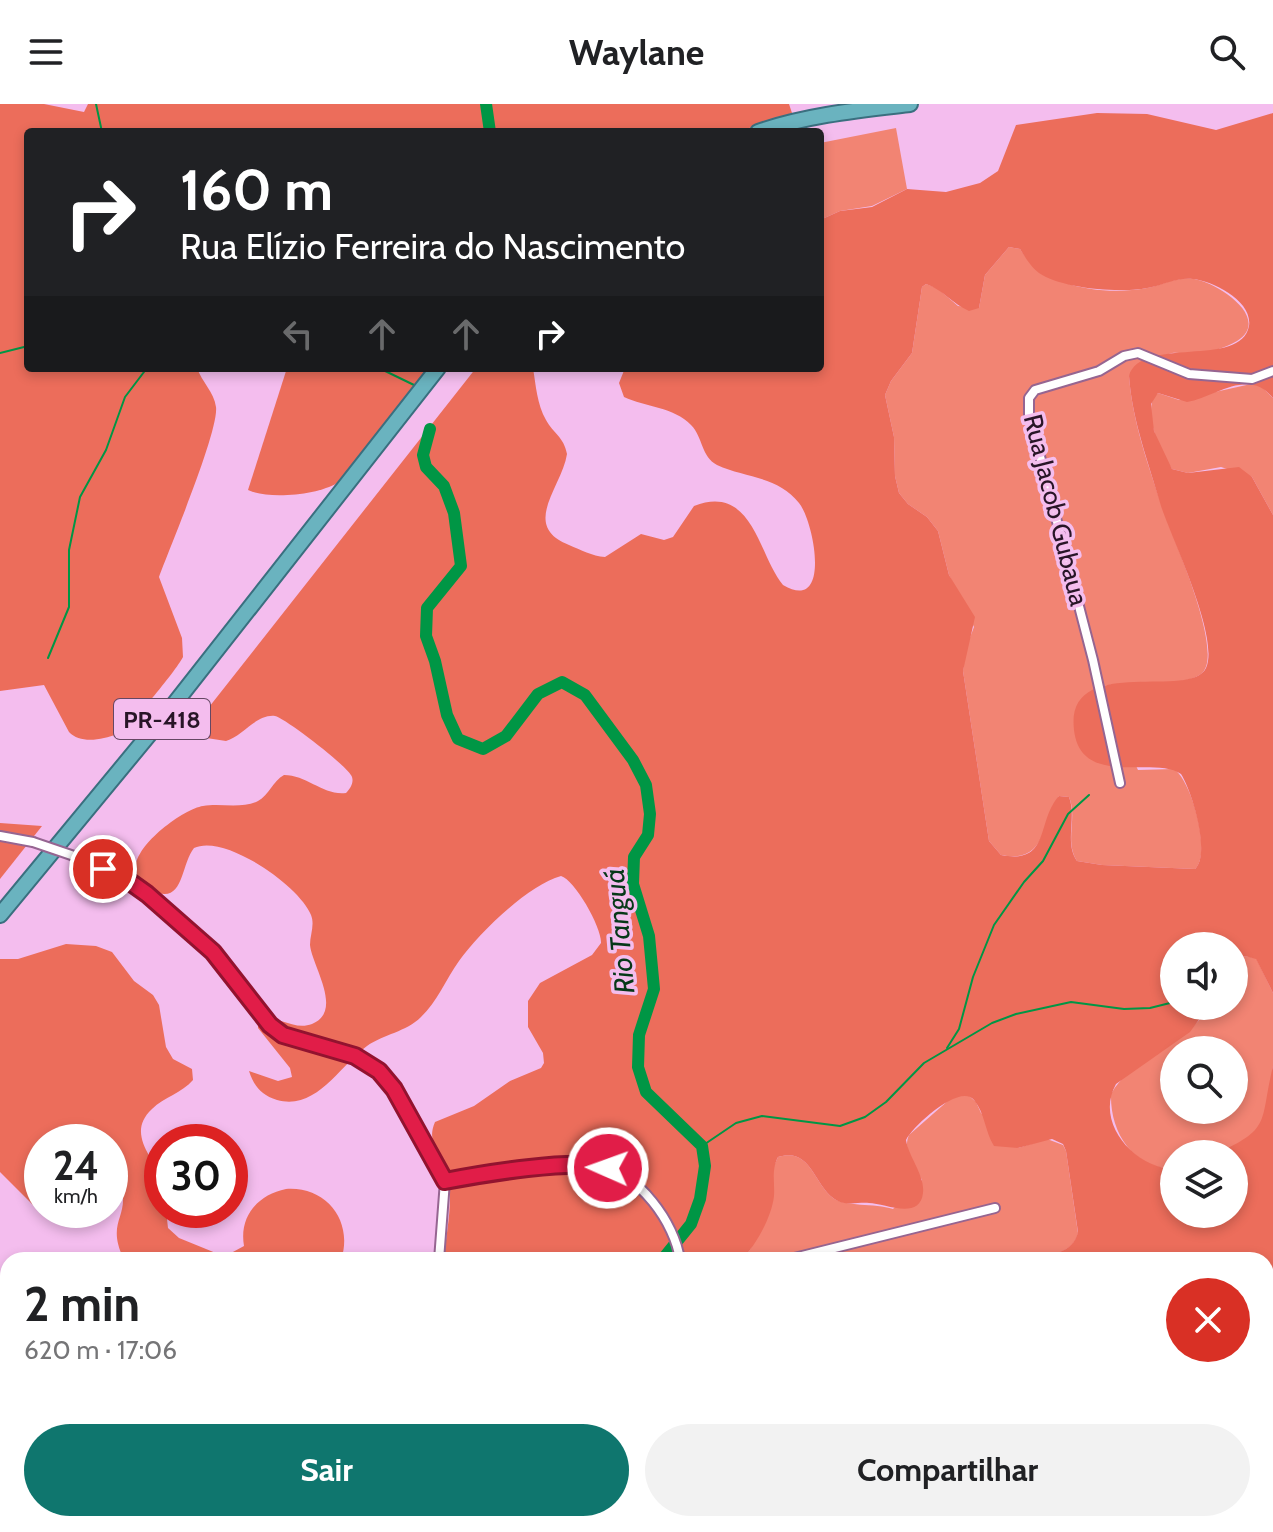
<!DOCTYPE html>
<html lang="pt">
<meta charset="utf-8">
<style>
:root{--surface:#fff;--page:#f2f2f2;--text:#202124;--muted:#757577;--accent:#0f766e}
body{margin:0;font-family:Cabin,sans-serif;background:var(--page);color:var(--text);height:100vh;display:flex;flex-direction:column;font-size:30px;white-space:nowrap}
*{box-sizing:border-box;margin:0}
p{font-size:26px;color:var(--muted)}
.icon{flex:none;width:44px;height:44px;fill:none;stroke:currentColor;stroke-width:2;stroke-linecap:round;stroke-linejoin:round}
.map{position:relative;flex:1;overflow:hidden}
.panel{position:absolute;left:0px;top:1148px;width:1274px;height:280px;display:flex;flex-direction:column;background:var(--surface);border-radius:24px 24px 0 0;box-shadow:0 4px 12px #0003}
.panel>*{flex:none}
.top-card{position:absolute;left:24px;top:24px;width:800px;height:244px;border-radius:8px;box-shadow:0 4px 12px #0003;background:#202124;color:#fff;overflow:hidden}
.tools{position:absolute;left:1160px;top:828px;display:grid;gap:16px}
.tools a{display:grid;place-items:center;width:88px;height:88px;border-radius:50%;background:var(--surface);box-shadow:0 4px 12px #0003;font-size:40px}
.speed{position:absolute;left:24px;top:1020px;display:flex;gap:16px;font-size:40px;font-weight:700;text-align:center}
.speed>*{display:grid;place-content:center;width:104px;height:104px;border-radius:50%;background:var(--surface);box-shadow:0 4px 12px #0003;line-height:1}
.speed small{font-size:20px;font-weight:400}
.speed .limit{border:12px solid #d22;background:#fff;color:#111}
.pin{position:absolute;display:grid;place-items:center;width:68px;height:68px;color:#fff;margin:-34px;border:4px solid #fff;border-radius:50%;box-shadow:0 2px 8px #0007}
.me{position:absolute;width:88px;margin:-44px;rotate:272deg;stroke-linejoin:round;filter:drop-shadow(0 0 6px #0008)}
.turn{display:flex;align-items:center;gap:28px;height:168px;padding:0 24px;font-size:36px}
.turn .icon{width:104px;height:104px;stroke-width:2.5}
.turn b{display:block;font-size:56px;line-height:68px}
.lanes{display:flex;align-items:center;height:76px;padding:0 24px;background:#0003;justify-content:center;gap:40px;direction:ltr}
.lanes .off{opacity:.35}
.round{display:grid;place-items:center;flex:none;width:84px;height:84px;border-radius:42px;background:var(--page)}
.overview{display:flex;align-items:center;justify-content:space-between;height:136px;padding:0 24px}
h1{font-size:48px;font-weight:700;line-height:60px}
.button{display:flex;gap:16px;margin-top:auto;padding:16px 24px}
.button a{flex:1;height:92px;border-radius:48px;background:var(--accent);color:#fff;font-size:32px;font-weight:700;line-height:92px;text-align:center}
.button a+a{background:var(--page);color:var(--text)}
header{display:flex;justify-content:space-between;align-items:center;height:104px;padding:0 24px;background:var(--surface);font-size:36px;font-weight:700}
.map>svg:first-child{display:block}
.green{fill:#f28473;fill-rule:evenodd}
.forest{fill:#ec6d5b;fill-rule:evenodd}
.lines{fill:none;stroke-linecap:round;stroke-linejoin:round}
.stream{stroke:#009645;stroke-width:2}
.river{stroke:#009645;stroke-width:12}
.minor-casing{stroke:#966591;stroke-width:12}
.trunk-casing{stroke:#3a6f7f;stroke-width:18}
.minor{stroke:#fff;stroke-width:8}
.trunk{stroke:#6ab3bf;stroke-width:14}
.minor-bridge-casing{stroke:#966591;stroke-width:12;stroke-linecap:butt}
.minor-bridge{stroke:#fff;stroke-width:8}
.route-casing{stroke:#92132f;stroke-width:20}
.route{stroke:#e11d48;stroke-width:14}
.labels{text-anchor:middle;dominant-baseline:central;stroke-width:7;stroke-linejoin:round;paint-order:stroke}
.shield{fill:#f4bdee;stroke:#654763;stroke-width:2}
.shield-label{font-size:24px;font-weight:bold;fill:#281527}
.street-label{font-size:26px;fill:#281527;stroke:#f4bdee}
.water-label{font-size:28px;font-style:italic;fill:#063818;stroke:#f4bdee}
</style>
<header><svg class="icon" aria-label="menu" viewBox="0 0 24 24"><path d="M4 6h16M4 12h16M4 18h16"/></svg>Waylane<svg class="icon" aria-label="search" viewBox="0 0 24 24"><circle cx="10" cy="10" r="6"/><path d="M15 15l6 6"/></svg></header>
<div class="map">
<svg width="1273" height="1428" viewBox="0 0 1273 1428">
<rect width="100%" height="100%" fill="#f4bdee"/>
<g class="green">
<polygon points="896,24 907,85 872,102 840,107 820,116 820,39"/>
<path d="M1009,143L1020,145C1044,184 1105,192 1147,184C1162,181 1177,172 1194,175C1216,178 1273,214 1237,237C1226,244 1204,250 1191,250C1185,250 1178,248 1172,249C1158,252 1142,265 1129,272C1132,315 1148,361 1162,402C1170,428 1227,551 1201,570C1181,585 1127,575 1099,583L1138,666L1174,665C1192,677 1212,750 1195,765L1102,761L1077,757C1064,737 1078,714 1069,693L1059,692C1041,721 1046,760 1001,751L989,737L963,567L966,544L974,523L949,471L938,427L927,413L908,400L899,389L895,372L894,333L885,291L891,277L912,249L922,183L926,180L937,184L958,202L979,204L985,171Z"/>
<path d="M1251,280L1261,282L1273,294V411L1252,373L1221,363L1188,369L1172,365C1159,345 1146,317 1153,294L1158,289L1179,296Z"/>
<path d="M1245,852L1256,854L1273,889V962L1265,1018L1248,1037L1215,1050H1174V1065C1132,1064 1110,1028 1111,990C1133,951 1187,943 1209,902H1234V856ZM1174,946H1234V1006H1174Z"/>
<path d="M960,990L968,991L976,998L981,1009L1018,1044L1047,1035L1063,1041L1066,1047L1078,1129C1073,1150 1050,1150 1031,1156H741C770,1129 761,1085 778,1053C810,1043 813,1078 833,1094C844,1103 875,1099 893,1105L922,1076C915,1062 902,1047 909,1031L950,995Z"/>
</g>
<g class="forest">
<path d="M0,0H44L84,8L88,0H789L792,9L738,28H28V264H197C202,278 214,288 216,303C219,327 170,443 159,473L182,534L183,553C175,568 130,623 117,630C102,636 80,640 69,628L44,581L0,587Z"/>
<path d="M1097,9L1147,10L1216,26L1273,9V294C1249,263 1215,293 1187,298L1158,289L1151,300L1154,327L1172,365L1188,369L1239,363L1252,373L1273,411V889L1256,855L1245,852L1234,856V842H1174V902H1209L1190,928L1116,980C1094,1019 1135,1064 1174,1065V1110H1234V1050H1215C1273,1024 1259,1019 1273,962V1428H1136L1140,1420H1266V1156H1031C1050,1150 1073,1150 1078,1128L1066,1047L1063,1040L1052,1035L1018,1044L994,1042C985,1028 985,1009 974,996C960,979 913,1022 906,1036C909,1054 925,1071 923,1089C920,1117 884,1099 869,1099C856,1098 845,1103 833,1094C813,1078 810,1043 778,1053C771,1067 775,1078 774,1092C772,1112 756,1142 741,1156H444C446,1127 455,1094 446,1066C440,1047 426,1039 435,1018L474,1002L510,977L541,964L544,959L543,949L528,923V897L540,879L592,851L601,839C602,824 575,776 561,772C528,781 478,830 459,857C446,875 437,898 421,913C406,928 384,930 367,942C340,961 317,1007 277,996C261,991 254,982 249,967L278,977L292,973L290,964L258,924V912C276,911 294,927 312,920C344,907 312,862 310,841C310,831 315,821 311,811C300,782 224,729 194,744C180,762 184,803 151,786C144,783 138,776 136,768C130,744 183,705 203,702C220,699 242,705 258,697C269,691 273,677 284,671C307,671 324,692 346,689C350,685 354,679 352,673C349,663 285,614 275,612C256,610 243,632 226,637L187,631L476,264H533C536,282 537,300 546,316C553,329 564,333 567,350C562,383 520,422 569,441C581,446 592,452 605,453L641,430L664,436L673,433L694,402C753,379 758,451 783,481C832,510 814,417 799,399C778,372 745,374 717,361C701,353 703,333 691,321C674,303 645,303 624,293L619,279L625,264H820V116L840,107L872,103L907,85L946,88L980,79L998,67L1016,21ZM1009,143L1020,145C1025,153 1031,163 1039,169C1062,185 1124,190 1152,183C1165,180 1178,173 1193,175C1213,177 1253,197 1249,222C1241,265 1141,231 1129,272C1132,316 1149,360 1161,402C1172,435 1220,534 1206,564C1191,597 1065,548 1074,626C1081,685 1154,651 1181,670C1192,687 1211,750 1195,765L1102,761L1077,757C1064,738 1077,714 1069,693L1059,692C1036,717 1051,761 1001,751L989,737L963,567L975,513L949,471L938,427L927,413L908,400L899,389L895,372L894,333L885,291L891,277L912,249L922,183L926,180C943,186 953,200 969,207L979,204L985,171Z"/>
<path d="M287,264H431L337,379C318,391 268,396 248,386Z"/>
<polygon points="0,719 42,722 0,775"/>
<path d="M66,840L96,842L112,848L134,877L153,891L159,901L166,943L173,955L192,965L193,976C182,989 164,993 152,1005C126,1029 153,1053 161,1074C164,1083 162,1097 162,1106H166L168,1124L179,1134L233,1156H124C106,1118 128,1115 122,1085L110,1079V1038H42V1103L33,1101L0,1068V855H18Z"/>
<path d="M286,1085C326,1082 354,1117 341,1156H241L231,1149L244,1142C239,1113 257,1091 286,1085Z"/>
<polygon points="0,1221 8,1222 8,1331 0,1331"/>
<polygon points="594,1420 1038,1420 1019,1428 601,1428"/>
</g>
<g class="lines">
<g class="stream">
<polyline points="96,0 102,28"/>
<polyline points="0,249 28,242"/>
<polyline points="379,264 414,281"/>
<polyline points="48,554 69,503 69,446 80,393 106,346 125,293 147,264"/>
<polyline points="947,944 959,925 973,873 994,821 1024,778 1043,757 1068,710 1089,691"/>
<polyline points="702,1042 736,1019 762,1012 840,1022 865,1013 886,998 924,959 992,919 1016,910 1071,898 1124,905 1150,904 1174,898"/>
<polyline points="1266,1290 1273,1286"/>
<polyline points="1266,1379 1273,1382"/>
<polyline points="1217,1420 1221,1428"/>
<polyline points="1028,1428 1036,1420"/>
</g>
<g class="river">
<polyline points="486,0 490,28"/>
<polyline points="430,325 423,351 426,363 444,382 454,409 461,462 427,504 426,532 435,557 447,611 458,635 483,645 506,632 538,590 562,578 585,591 633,656 646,681 650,710 648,731 634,753 633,780 649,832 654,885 639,931 638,963 646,988 702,1042 705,1062 700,1095 691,1120 662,1156"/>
<polyline points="808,1420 818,1428"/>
</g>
<g class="minor-casing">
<g id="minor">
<polyline points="1120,679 1093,556 1029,310 1029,294 1035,286 1099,267 1124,252 1138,249 1189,270 1252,275 1273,267"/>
<polyline points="0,732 33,738"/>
<polyline points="80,754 126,775 147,790 178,820 213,848 270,921 283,931 355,952 379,967 394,985 445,1077 439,1156"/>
<path d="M445,1077C482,1070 518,1067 556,1064C570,1063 586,1059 599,1062C639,1069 675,1119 680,1156"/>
<polyline points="786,1156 995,1104"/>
<polyline points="320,1420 328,1428"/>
<polyline points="376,1420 389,1428"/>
<polyline points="592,1420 598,1428"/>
<polyline points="0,1423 64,1428"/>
<polyline points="477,1428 487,1428"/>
</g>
</g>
<g class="trunk-casing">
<g id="trunk">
<path d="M758,28C807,11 859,6 910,0"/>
<polyline points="0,811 171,604 438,264"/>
</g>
</g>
<use href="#minor" class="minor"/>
<use href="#trunk" class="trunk"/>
<g class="minor-bridge-casing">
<polyline id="minor-bridge" points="33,738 80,754"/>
</g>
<use href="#minor-bridge" class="minor-bridge"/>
</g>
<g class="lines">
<g class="route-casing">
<path id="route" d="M103,765L126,775L147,790L213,848L270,921L283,931L355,952L379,967L394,985L445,1077C481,1070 575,1054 608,1064"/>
</g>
<use href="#route" class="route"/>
</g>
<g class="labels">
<rect class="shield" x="114" y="595" width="96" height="40" rx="6"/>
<g class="shield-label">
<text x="162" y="615">PR-418</text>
</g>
<g class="street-label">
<text transform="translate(1056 406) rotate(76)">Rua Jacob Gubaua</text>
</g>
<g class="water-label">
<text transform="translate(619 827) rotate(-95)">Rio Tanguá</text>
</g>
</g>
</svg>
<div class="tools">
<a><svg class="icon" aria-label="sound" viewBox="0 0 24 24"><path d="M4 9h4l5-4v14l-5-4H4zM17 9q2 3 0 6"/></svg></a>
<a><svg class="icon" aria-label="search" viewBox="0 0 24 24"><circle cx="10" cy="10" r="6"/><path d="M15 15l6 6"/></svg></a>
<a><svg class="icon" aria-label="layers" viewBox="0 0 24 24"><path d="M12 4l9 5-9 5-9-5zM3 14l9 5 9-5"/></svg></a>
</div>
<div class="speed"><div>24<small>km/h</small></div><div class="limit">30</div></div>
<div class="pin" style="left:103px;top:765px;background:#d93025"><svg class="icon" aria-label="arrive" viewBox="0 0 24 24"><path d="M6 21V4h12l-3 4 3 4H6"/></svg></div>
<svg class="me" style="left:608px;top:1064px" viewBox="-20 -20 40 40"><circle r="17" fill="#e11d48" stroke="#fff" stroke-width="3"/><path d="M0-11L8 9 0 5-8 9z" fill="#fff"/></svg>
<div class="top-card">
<div class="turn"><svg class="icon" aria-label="right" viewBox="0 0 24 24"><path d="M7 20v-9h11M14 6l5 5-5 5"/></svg><div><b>160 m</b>Rua Elízio Ferreira do Nascimento</div></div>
<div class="lanes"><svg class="icon off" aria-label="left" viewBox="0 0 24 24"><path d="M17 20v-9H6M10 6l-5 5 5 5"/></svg><svg class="icon off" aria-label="ahead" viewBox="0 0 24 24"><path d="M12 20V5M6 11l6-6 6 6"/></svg><svg class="icon off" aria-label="ahead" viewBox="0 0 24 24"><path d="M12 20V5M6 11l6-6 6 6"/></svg><svg class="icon" aria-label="right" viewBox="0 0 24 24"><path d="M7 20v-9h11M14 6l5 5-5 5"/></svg></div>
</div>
<section class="panel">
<div class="overview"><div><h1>2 min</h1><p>620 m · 17:06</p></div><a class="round" style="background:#d93025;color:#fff"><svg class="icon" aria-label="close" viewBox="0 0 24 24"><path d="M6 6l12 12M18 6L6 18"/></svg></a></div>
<div class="button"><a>Sair</a><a>Compartilhar</a></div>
</section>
</div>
